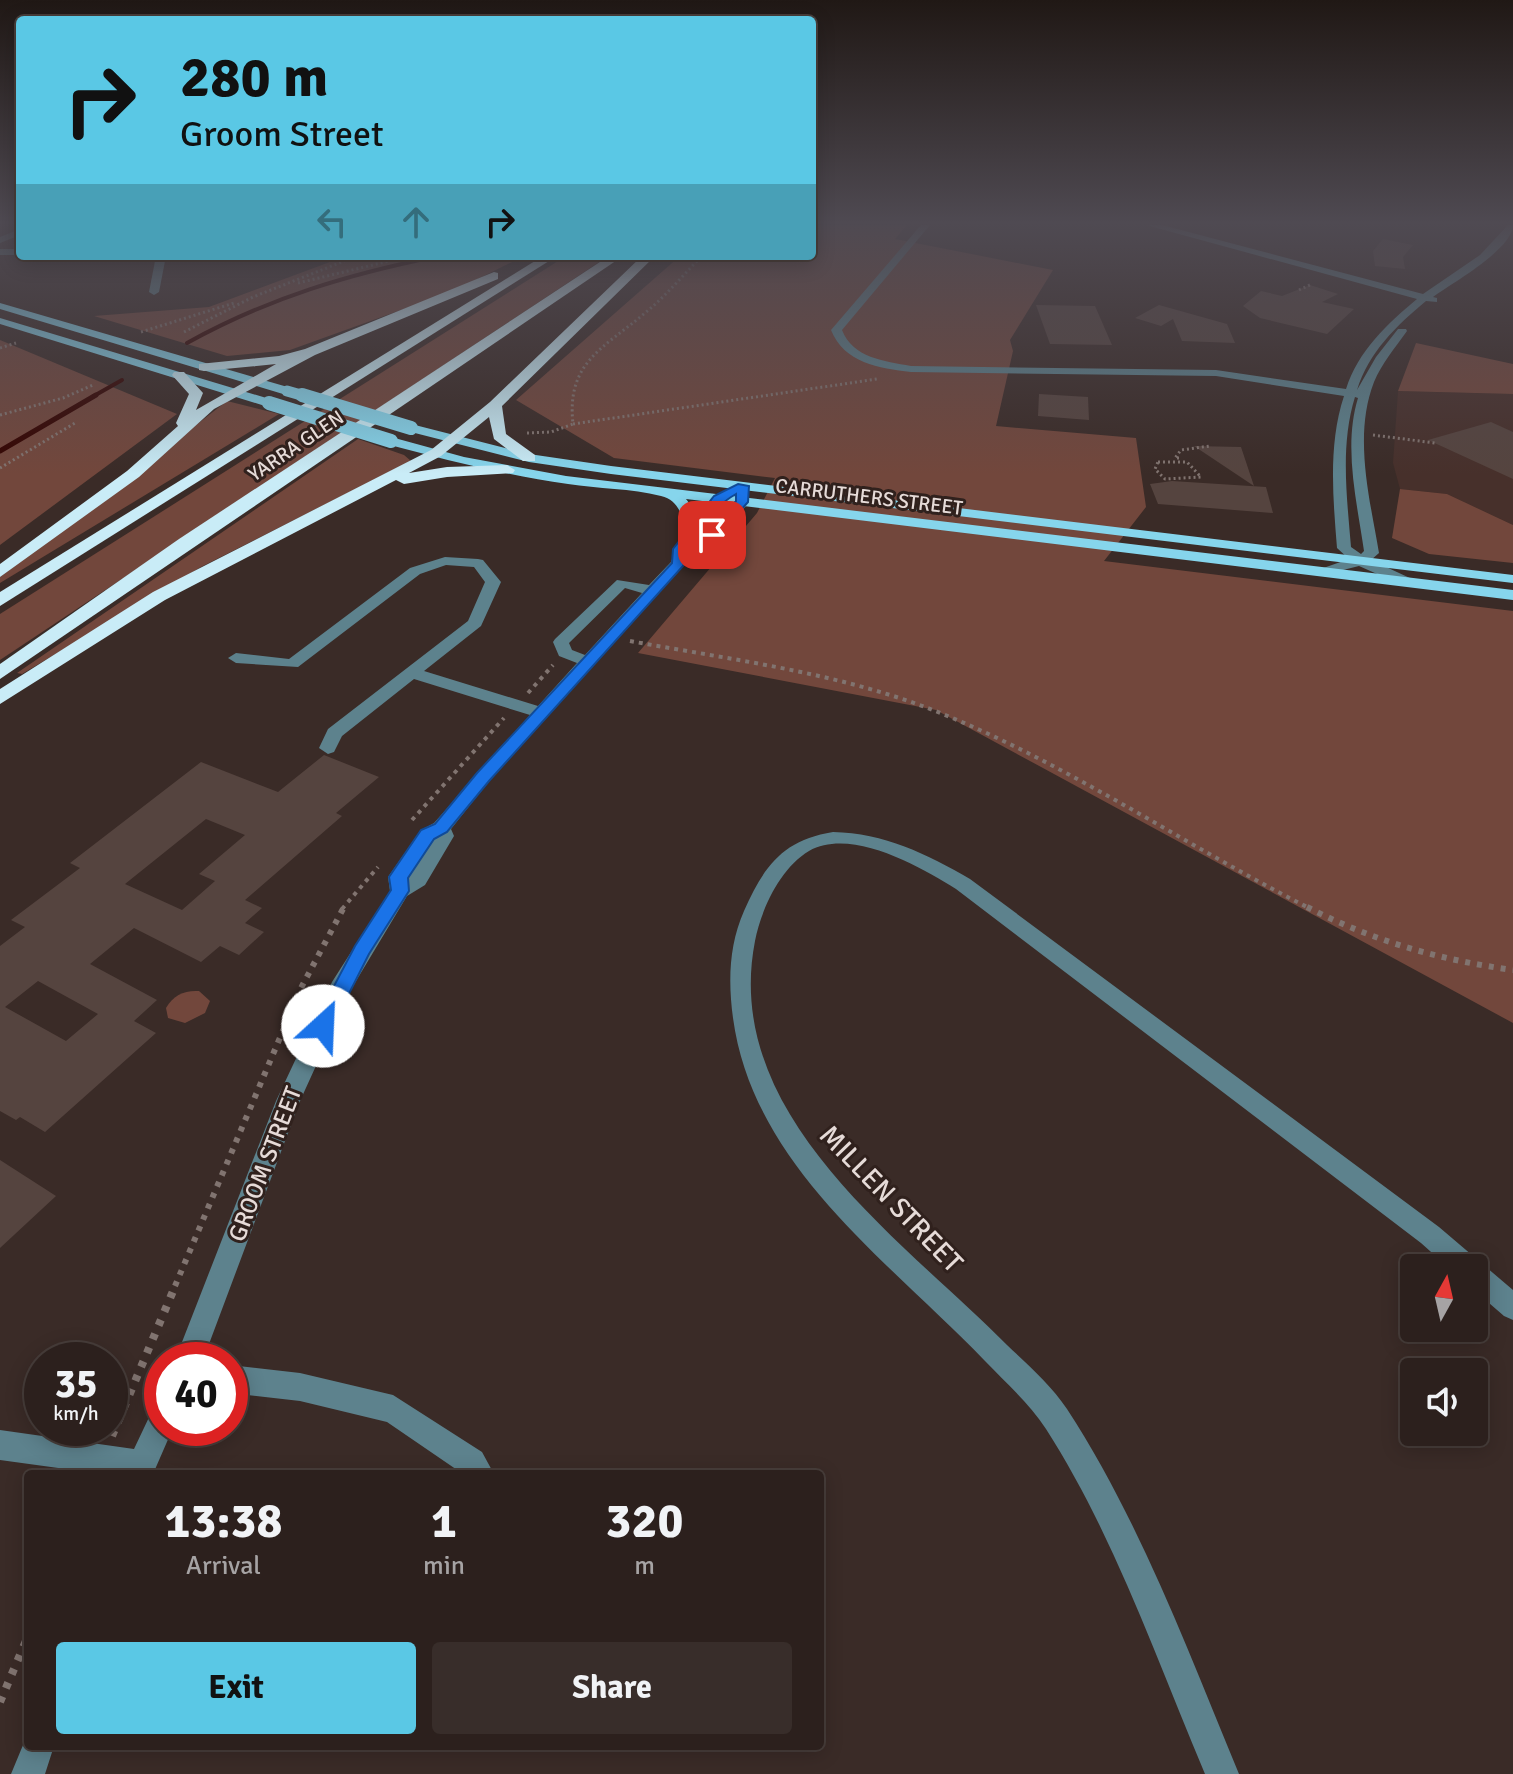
<!DOCTYPE html>
<style>
:root{--surface:#2c201d;--page:#382d2a;--text:#f1f3f6;--muted:#a6a3a4;--line:#483e3b;--accent:#5ac8e5}
body{margin:0;font-family:Signika,sans-serif;background:var(--page);color:var(--text);height:100vh;display:flex;flex-direction:column;font-size:30px;white-space:nowrap}
*{box-sizing:border-box;margin:0}
p{font-size:26px;color:var(--muted)}
.icon{flex:none;width:44px;height:44px;fill:none;stroke:currentColor;stroke-width:2;stroke-linecap:round;stroke-linejoin:round}
.map{position:relative;flex:1;overflow:hidden}
.panel{position:absolute;left:24px;top:1470px;width:800px;height:280px;display:flex;flex-direction:column;background:var(--surface);border-radius:8px;box-shadow:0 4px 20px #0003,0 0 0 2px var(--line)}
.panel>*{flex:none}
.top-card{position:absolute;left:16px;top:16px;width:800px;height:244px;border-radius:8px;box-shadow:0 4px 20px #0003,0 0 0 2px var(--line);background:#5ac8e5;color:#111;overflow:hidden}
.needle{width:52px;rotate:8deg}
.fabs{position:absolute;left:1400px;top:1254px;display:grid;gap:16px}
.fabs a{display:grid;place-items:center;width:88px;height:88px;border-radius:8px;background:var(--surface);box-shadow:0 4px 20px #0003,0 0 0 2px var(--line);font-size:40px}
.speed{position:absolute;left:24px;top:1342px;display:flex;gap:16px;font-size:40px;font-weight:700;text-align:center}
.speed>*{display:grid;place-content:center;width:104px;height:104px;border-radius:50%;background:var(--surface);box-shadow:0 4px 20px #0003,0 0 0 2px var(--line);line-height:1}
.speed small{font-size:20px;font-weight:400}
.speed .limit{border:12px solid #d22;background:#fff;color:#111}
.pin{position:absolute;display:grid;place-items:center;width:68px;height:68px;color:#fff;margin:-34px;border-radius:16px;box-shadow:0 4px 12px #0006}
.me{position:absolute;width:88px;margin:-44px;rotate:25deg;stroke-linejoin:round;filter:drop-shadow(0 0 6px #0008)}
.turn{display:flex;align-items:center;gap:28px;height:168px;padding:0 32px;font-size:36px}
.turn .icon{width:104px;height:104px;stroke-width:2.5}
.turn b{display:block;font-size:56px;line-height:68px}
.lanes{display:flex;align-items:center;height:76px;padding:0 32px;background:#0003;justify-content:center;gap:40px;direction:ltr}
.lanes .off{opacity:.35}
.eta{display:flex;justify-content:space-evenly;align-items:center;height:136px;text-align:center}
.eta b{font-size:48px;font-weight:700;line-height:56px}
.action{display:flex;gap:16px;margin-top:auto;padding:16px 32px}
.action a{flex:1;height:92px;border-radius:8px;background:var(--accent);color:#111;font-size:32px;font-weight:700;line-height:92px;text-align:center}
.action a+a{background:var(--page);color:var(--text)}
.map>svg:first-child{display:block}
.built{fill:#47302b}
.green{fill:#72473c}
.lines{fill:none;stroke-linecap:round;stroke-linejoin:round}
.stream-far1{stroke:#340400;stroke-width:4}
.stream{stroke:#340400;stroke-width:5}
.building{fill:#55443f;fill-rule:evenodd}
.path-far3{stroke:#817470;stroke-width:3;stroke-dasharray:2 3;stroke-linecap:butt}
.path-far2{stroke:#817470;stroke-width:4;stroke-dasharray:4 5;stroke-linecap:butt}
.path-far1{stroke:#817470;stroke-width:6;stroke-dasharray:5 7;stroke-linecap:butt}
.path{stroke:#817470;stroke-width:8;stroke-dasharray:6 9;stroke-linecap:butt}
.minor{fill:#5d828d;fill-rule:evenodd}
.major{fill:#86d5ec;fill-rule:evenodd}
.highway{fill:#c9ecf7;fill-rule:evenodd}
.major-bridge-far1{stroke:#86d5ec;stroke-width:11}
.major-bridge{stroke:#86d5ec;stroke-width:14}
.route{fill:#1a73e8;stroke:#114b97;stroke-width:2}
.labels{text-anchor:middle;dominant-baseline:central;stroke-width:6;stroke-linejoin:round;paint-order:stroke}
.far-street-label{font-size:20px;fill:#e6dbd8;stroke:#30211d}
.street-label{font-size:24px;fill:#e6dbd8;stroke:#30211d}
.near-street-label{font-size:28px;fill:#e6dbd8;stroke:#30211d}
</style>
<div class="map">
<svg width="1513" height="1774" viewBox="0 0 1513 1774">
<rect width="100%" height="100%" fill="#3a2b27"/>
<polygon class="built" points="1398,391 1513,394 1513,525 1447,494 1400,489 1393,463"/>
<g class="green">
<polygon points="812,225 907,225 895,239 1053,270 1010,340 1013,351 996,426 1136,438 1146,507 1104,561 1513,611 1513,1023 936,710 638,653 757,513 775,478 614,458 516,400 680,256 812,256"/>
<polygon points="346,256 524,256 451,292 290,350 227,356 94,316 209,307"/>
<polygon points="566,256 608,256 0,660 0,614"/>
<polygon points="0,340 177,414 0,545"/>
<polygon points="1416,343 1513,364 1513,394 1398,391"/>
<polygon points="227,401 279,414 0,583 0,577"/>
<polygon points="358,439 404,455 411,461 201,567 22,674 17,673"/>
<polygon points="1400,489 1447,494 1513,525 1513,563 1429,554 1392,538"/>
<path d="M199,991L210,1001L205,1013L185,1023L168,1018L166,1008C173,995 185,990 199,991Z"/>
</g>
<g class="lines">
<g class="stream-far1">
<path d="M187,343C268,298 349,274 439,256"/>
<polyline points="92,397 122,380"/>
</g>
<polyline class="stream" points="0,451 96,395"/>
</g>
<g class="building">
<polygon points="1383,239 1413,245 1403,257 1405,269 1375,266 1373,251"/>
<polygon points="1310,285 1338,294 1322,302 1354,309 1327,334 1260,318 1243,306 1261,291 1282,296"/>
<polygon points="1036,305 1095,306 1112,345 1050,344"/>
<polygon points="1159,305 1227,324 1235,343 1182,341 1173,319 1161,326 1135,318"/>
<polygon points="1039,394 1088,397 1089,420 1038,416"/>
<polygon points="1491,422 1513,432 1513,479 1428,440"/>
<polygon points="1194,446 1241,447 1254,486"/>
<polygon points="1172,481 1266,487 1273,513 1158,504 1150,484"/>
<path d="M324,755L379,777L336,813L342,816L245,900L262,908L245,923L264,932L239,955L220,946L201,962L134,928L90,964L157,1000L134,1021L156,1033L45,1132L20,1117L16,1120L0,1111V946L25,927L11,920L80,868L70,863L201,762L278,792ZM206,819L245,835L199,874L215,881L182,910L125,884ZM38,981L98,1014L66,1041L5,1007Z"/>
<polygon points="0,1160 56,1196 0,1248"/>
</g>
<g class="lines">
<g class="path-far3">
<polyline points="298,283 410,256"/>
<polyline points="1299,290 1312,284"/>
<polyline points="141,332 234,303"/>
<polyline points="184,332 253,297 357,256"/>
<polyline points="0,348 16,343"/>
<polyline points="0,415 63,398 93,385"/>
<polyline points="573,424 877,379"/>
<path d="M527,433L551,432L573,424C566,362 604,348 645,313C666,296 683,275 702,256"/>
<polyline points="1373,435 1435,443"/>
<polyline points="1179,458 1175,458 1181,450 1210,446"/>
<polygon points="1158,462 1187,462 1201,477 1165,479 1155,469"/>
<polyline points="0,468 75,423"/>
</g>
<g class="path-far2">
<path d="M630,641C728,659 832,672 925,707C1061,759 1182,844 1311,909"/>
<polyline points="528,693 553,665"/>
<polyline points="412,820 504,718"/>
<polyline points="342,909 378,867"/>
</g>
<g class="path-far1">
<path d="M1307,907C1373,941 1440,960 1513,970"/>
<polyline points="175,1286 301,988 344,907"/>
</g>
<g class="path">
<polyline points="112,1436 176,1284"/>
<polyline points="0,1702 28,1636"/>
</g>
<g class="minor">
<path d="M921,225H930L842,330C853,358 884,361 911,366L1216,370L1346,389C1358,351 1387,324 1417,299L1146,225H1162L1423,294L1480,255L1508,225H1513C1512,250 1452,283 1433,297L1437,298V302L1426,301C1396,326 1369,352 1357,390L1376,357L1398,329H1406L1407,331C1395,348 1382,363 1374,382C1353,436 1370,499 1379,553L1371,560L1412,579V585H1402L1359,566L1319,576L1312,572L1349,559L1337,548C1333,498 1328,444 1344,396L1216,376L911,372C879,368 844,363 831,330ZM1355,397L1358,398C1343,447 1357,502 1364,551L1361,554L1351,547C1347,498 1340,445 1355,397Z"/>
<polygon points="20,229 20,235 0,243 0,237"/>
<rect x="0" y="249" width="20" height="6"/>
<polygon points="156,256 166,256 159,292 154,295 149,292"/>
<path d="M737,483L749,486L747,505L702,554L683,566L489,781L451,829L454,836L425,885L407,896L350,991L300,1101L203,1360H175L276,1101L332,982L390,891L388,877L421,830L434,823L530,715L414,679L342,736L334,752L328,754L319,748L328,729L468,621L485,582L474,567L446,565L420,574L298,667L236,663L228,658L236,653L289,659L410,568L445,557L478,559L483,560L501,582L481,626L424,671L538,706L577,663L559,656L553,642L555,639L617,580L649,585L671,562L679,539L696,515ZM735,496V501L689,550L706,521ZM625,588L642,593L585,655L572,650L569,643Z"/>
<path d="M833,832C884,833 927,854 970,879L1439,1227L1513,1290V1320L1504,1316L1474,1290V1268H1449L1421,1243L956,889C920,867 852,827 809,851C780,868 761,910 755,941C721,1116 901,1238 1007,1345C1028,1365 1051,1385 1067,1409C1140,1521 1188,1651 1239,1774H1205C1156,1658 1114,1535 1046,1429C1030,1404 1006,1383 985,1361C888,1260 753,1166 733,1018C728,981 729,945 744,911C764,866 783,840 833,832Z"/>
<polygon points="230,1365 300,1373 393,1395 482,1452 494,1474 463,1474 387,1422 300,1401 230,1393"/>
<polygon points="162,1407 162,1428 173,1428 153,1474 102,1474 0,1460 0,1430 134,1449 152,1411"/>
<polygon points="28,1733 28,1746 54,1746 45,1774 11,1774"/>
</g>
<g class="major">
<polygon points="0,303 291,388 293,391 283,394 0,309"/>
<polygon points="0,318 273,400 275,403 265,406 0,324"/>
<polygon points="411,424 529,454 611,466 1513,575 1513,583 611,474 529,462 407,431 405,428"/>
<path d="M391,437L464,457L566,476L1513,590V600L686,499L697,513L701,530L694,534C680,529 686,502 661,496C631,488 598,489 568,484C506,475 446,460 386,444L385,441Z"/>
</g>
<g class="highway">
<polygon points="543,256 557,256 0,606 0,592"/>
<polygon points="609,256 623,256 0,679 0,664 179,539"/>
<polygon points="642,256 655,256 502,406 506,434 535,455 535,461 523,461 494,439 489,417 441,456 409,473 447,467 507,465 515,470 513,473 447,477 404,484 396,480 165,600 0,704 0,689 153,592 431,450 490,402"/>
<polygon points="494,272 498,273 498,279 315,355 214,409 139,477 0,577 0,564 127,471 178,426 176,423 189,394 172,375 174,372 184,372 203,393 196,410 276,364 204,371 199,370 199,364 279,356 305,349"/>
</g>
<polyline class="major-bridge-far1" points="287,391 308,397"/>
<g class="major-bridge">
<polyline points="302,395 411,428"/>
<polyline points="269,403 391,441"/>
</g>
</g>
<linearGradient id="sky" x2="0" y2="1"><stop stop-color="#201815"/><stop offset="0.47" stop-color="#4f4a52"/><stop offset="1" stop-color="#4f4a52" stop-opacity="0"/></linearGradient>
<rect width="1513" height="474" fill="url(#sky)"/>
<path class="route" d="M738,484L749,486L748,502L717,537H708V532L736,501V494C709,509 693,540 683,566L489,781L447,832L434,839L408,878L409,891L369,954L330,1031H316L313,1026L355,946L391,890L389,877L421,830L435,824L477,773L672,563L673,549L714,496Z"/>
<g class="labels">
<g class="far-street-label">
<text transform="translate(296 446) rotate(-34)">YARRA GLEN</text>
<text transform="translate(869 497) rotate(7)">CARRUTHERS STREET</text>
</g>
<g class="street-label">
<text transform="translate(265 1164) rotate(-69)">GROOM STREET</text>
</g>
<g class="near-street-label">
<text transform="translate(891 1199) rotate(46)">MILLEN STREET</text>
</g>
</g>
</svg>
<div class="fabs">
<a><svg class="needle" viewBox="-14 -14 28 28"><path d="M0-13l5 13h-10z" fill="#e53935"/><path d="M0 13l5-13h-10z" fill="#a6a3a4"/></svg></a>
<a><svg class="icon" aria-label="sound" viewBox="0 0 24 24"><path d="M4 9h4l5-4v14l-5-4H4zM17 9q2 3 0 6"/></svg></a>
</div>
<div class="speed"><div>35<small>km/h</small></div><div class="limit">40</div></div>
<div class="pin" style="left:712px;top:535px;background:#d93025"><svg class="icon" aria-label="arrive" viewBox="0 0 24 24"><path d="M6 21V4h12l-3 4 3 4H6"/></svg></div>
<svg class="me" style="left:323px;top:1026px" viewBox="-20 -20 40 40"><circle r="19" fill="#fff"/><path d="M0-13L10 11 0 6-10 11z" fill="#1a73e8"/></svg>
<div class="top-card">
<div class="turn"><svg class="icon" aria-label="right" viewBox="0 0 24 24"><path d="M7 20v-9h11M14 6l5 5-5 5"/></svg><div><b>280 m</b>Groom Street</div></div>
<div class="lanes"><svg class="icon off" aria-label="left" viewBox="0 0 24 24"><path d="M17 20v-9H6M10 6l-5 5 5 5"/></svg><svg class="icon off" aria-label="ahead" viewBox="0 0 24 24"><path d="M12 20V5M6 11l6-6 6 6"/></svg><svg class="icon" aria-label="right" viewBox="0 0 24 24"><path d="M7 20v-9h11M14 6l5 5-5 5"/></svg></div>
</div>
<section class="panel">
<div class="eta">
<div><b>13:38</b><p>Arrival</p></div>
<div><b>1</b><p>min</p></div>
<div><b>320</b><p>m</p></div>
</div>
<div class="action"><a>Exit</a><a>Share</a></div>
</section>
</div>
